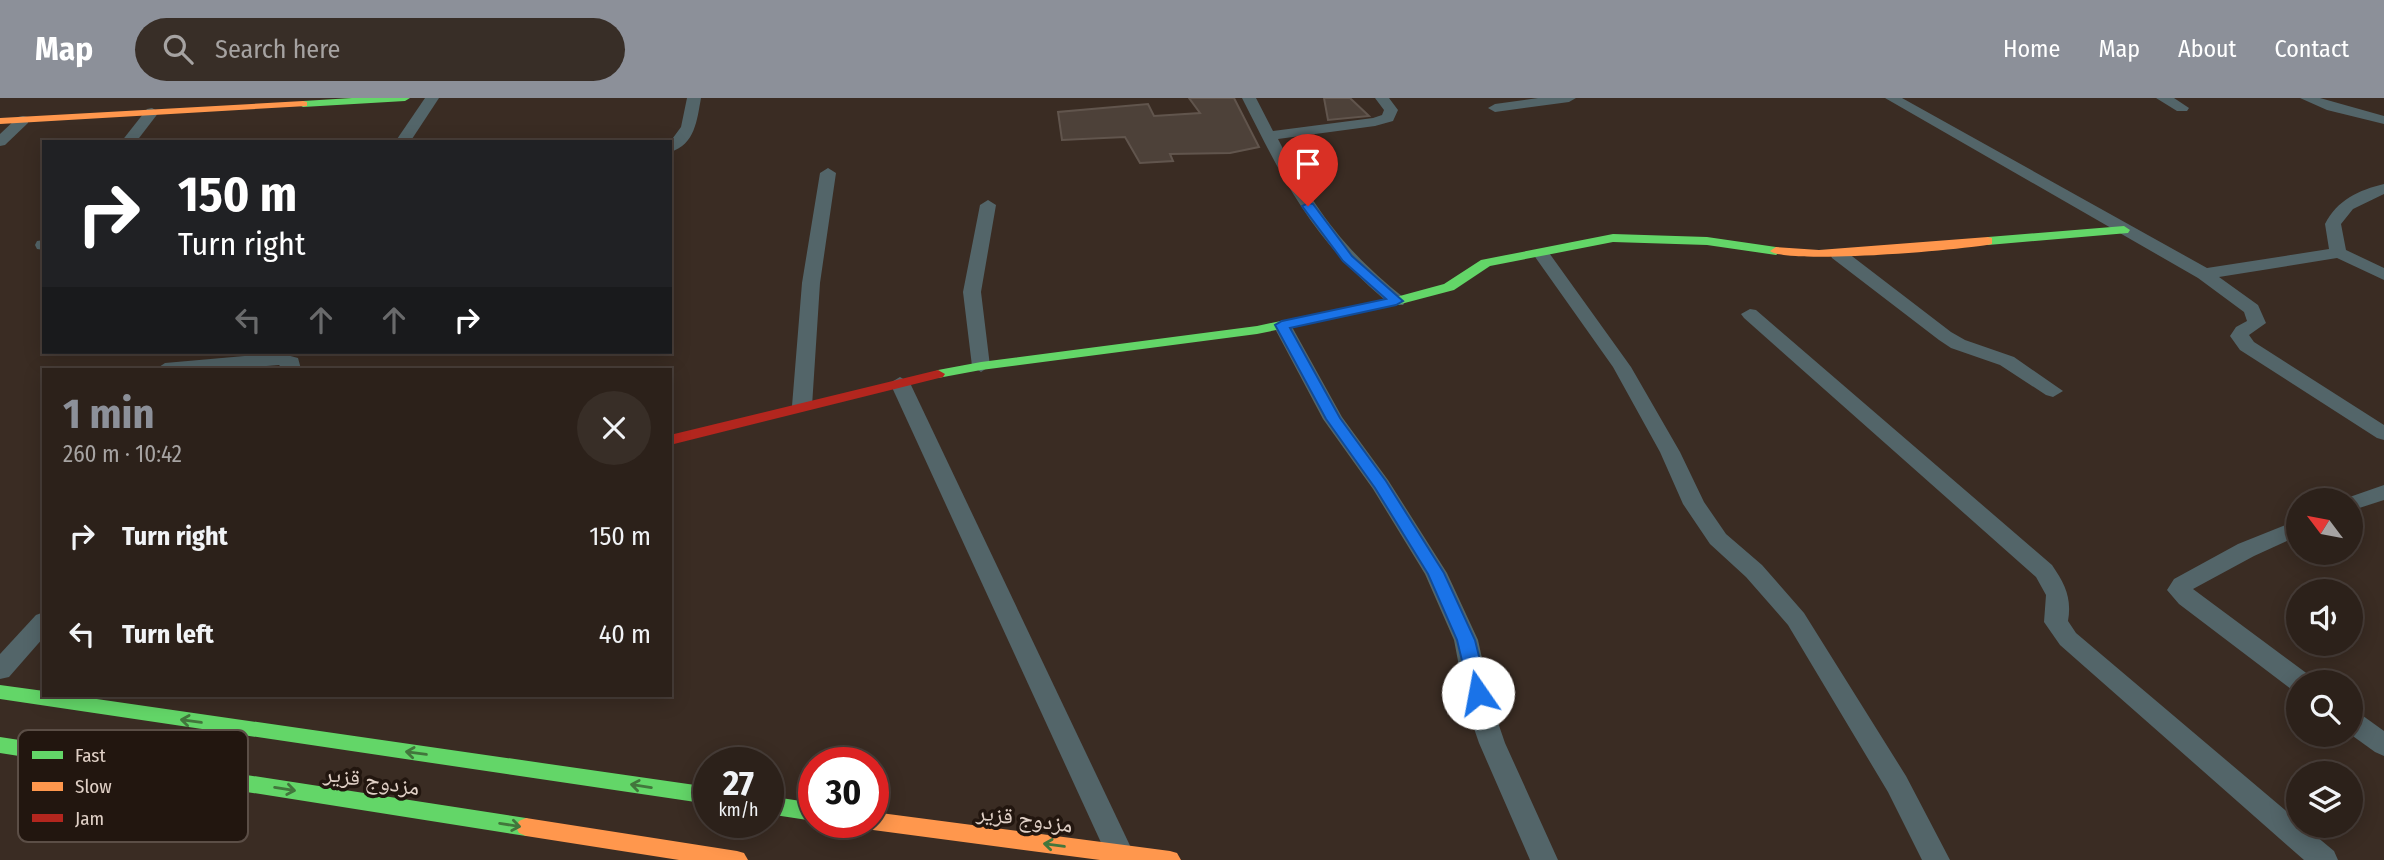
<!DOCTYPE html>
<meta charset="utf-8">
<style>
:root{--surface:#2c211a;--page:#382e27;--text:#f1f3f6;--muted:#a6a3a2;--line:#483e39;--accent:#8c9099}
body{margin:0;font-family:"Fira Sans Condensed","Noto Naskh Arabic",sans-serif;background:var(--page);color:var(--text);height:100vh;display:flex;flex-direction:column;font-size:26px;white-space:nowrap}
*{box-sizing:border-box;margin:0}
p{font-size:23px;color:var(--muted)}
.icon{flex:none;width:38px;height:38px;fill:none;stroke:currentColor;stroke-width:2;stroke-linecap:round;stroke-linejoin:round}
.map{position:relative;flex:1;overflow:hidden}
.panel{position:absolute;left:42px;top:270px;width:630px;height:329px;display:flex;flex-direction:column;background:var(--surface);border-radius:0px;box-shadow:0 4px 18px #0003,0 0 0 2px var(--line)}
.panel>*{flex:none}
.guide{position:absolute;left:42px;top:42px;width:630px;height:214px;border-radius:0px;box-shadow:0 4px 18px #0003,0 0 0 2px var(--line);background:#202124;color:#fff;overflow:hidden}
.needle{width:46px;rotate:302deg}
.controls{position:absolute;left:2286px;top:390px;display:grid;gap:14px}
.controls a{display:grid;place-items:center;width:77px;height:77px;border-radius:50%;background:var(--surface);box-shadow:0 4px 18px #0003,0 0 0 2px var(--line);font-size:35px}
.speed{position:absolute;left:693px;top:649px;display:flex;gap:14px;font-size:35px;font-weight:700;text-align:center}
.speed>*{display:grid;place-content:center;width:91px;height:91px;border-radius:50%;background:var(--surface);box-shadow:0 4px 18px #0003,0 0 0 2px var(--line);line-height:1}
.speed small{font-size:18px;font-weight:400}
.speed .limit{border:10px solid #d22;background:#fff;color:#111}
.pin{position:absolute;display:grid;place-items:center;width:60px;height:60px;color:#fff;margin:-72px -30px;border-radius:50% 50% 50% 0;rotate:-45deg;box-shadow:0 0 7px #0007}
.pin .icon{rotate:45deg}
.me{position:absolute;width:77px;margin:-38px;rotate:348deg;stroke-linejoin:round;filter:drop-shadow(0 0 5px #0008)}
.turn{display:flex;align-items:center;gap:24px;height:147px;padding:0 21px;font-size:32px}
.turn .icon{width:91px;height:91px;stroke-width:2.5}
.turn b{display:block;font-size:49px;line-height:60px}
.lanes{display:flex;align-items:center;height:66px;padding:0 21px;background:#0003;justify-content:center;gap:35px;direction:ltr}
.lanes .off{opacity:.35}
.round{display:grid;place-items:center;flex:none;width:74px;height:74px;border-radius:37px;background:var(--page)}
.overview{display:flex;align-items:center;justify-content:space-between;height:119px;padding:0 21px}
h1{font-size:42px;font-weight:700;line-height:52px;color:var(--accent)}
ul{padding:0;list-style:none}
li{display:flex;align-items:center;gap:21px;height:98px;padding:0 21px}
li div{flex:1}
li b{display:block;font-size:26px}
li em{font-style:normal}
header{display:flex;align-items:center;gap:42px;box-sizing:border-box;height:98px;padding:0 35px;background:var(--accent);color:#fff}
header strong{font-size:33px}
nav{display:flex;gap:38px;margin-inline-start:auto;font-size:24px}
.search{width:490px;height:63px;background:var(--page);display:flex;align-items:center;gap:18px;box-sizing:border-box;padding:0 24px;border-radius:38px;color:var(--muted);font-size:26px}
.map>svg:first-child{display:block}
.building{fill:#4d4139;stroke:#61554d;stroke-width:2}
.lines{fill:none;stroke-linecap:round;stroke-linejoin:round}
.street{fill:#536569;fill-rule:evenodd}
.fast{fill:#63d668;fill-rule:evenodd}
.slow{fill:#ff974d;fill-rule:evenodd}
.jam{fill:#b3261e;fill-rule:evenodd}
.oneway{stroke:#42763c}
.route{fill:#1a73e8;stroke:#114b97;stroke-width:2}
.labels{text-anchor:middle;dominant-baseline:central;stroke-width:7;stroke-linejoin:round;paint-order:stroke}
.near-street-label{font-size:23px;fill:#e0d0c6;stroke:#22160f}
.key{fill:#22160f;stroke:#5b4e46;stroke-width:2}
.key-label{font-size:19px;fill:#e0d0c6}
</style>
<header>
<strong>Map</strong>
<div class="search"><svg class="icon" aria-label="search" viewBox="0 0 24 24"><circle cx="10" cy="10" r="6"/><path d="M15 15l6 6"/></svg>Search here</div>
<nav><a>Home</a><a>Map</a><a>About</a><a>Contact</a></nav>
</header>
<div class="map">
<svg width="2384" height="762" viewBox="0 0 2384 762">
<rect width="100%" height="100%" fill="#3a2c23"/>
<g class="building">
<polygon points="1189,0 1234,0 1259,49 1230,55 1170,56 1173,63 1140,65 1125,39 1062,42 1058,14 1148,6 1154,18 1200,15"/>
<polygon points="1324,0 1350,0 1369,18 1328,22"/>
</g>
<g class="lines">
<g class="street">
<polygon points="425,0 439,0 410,44 395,44"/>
<path d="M687,0H701C697,22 695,47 670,54V44L681,29Z"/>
<path d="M1242,0H1256L1273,33L1373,20L1382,17L1384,12L1375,0H1389L1398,12L1393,23L1375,28L1278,41C1313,109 1343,151 1403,199L1406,203L1403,207H1391C1313,143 1286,87 1242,0Z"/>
<polygon points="1538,0 1576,0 1569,4 1495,14 1488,10 1495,6"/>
<path d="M1885,0H1902L2207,170L2329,151L2325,126C2337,102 2359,92 2384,86V96L2353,111L2341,126L2346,152L2384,170V182L2337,160L2219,179L2258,207L2266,225L2249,237L2254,244L2384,327V342L2377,340L2240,252L2230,238L2236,229L2247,223L2244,214L2198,180Z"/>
<polygon points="2156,0 2174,0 2189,10 2187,13 2177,13"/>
<polygon points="2300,0 2320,0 2384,18 2384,26 2327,12"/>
<polygon points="152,10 159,14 136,44 121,44 147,11"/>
<polygon points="23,18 28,19 28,25 5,47 0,48 0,36 18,19"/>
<polygon points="828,70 836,75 820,185 812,308 809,312 795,312 792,308 802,185 820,75"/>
<polygon points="988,102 996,107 981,194 990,268 981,274 972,268 963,194 980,107"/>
<polygon points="44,142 44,152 37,151 35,147 37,143"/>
<polygon points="1541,151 1547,152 1631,269 1680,354 1704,404 1726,436 1762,467 1804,515 1906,678 1950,762 1922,762 1888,694 1788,527 1746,479 1710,446 1683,406 1660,354 1613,269 1533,156"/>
<polygon points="1838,151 1844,152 1951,234 1965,242 2014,259 2063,293 2053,299 2046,297 2000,267 1951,250 1939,242 1832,160 1830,156"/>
<path d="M1750,211L1756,212L2052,467C2065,486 2072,500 2068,523L2076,535L2298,723V728H2304L2334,753L2338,762H2304L2060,547L2044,524L2046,497L2036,479L1744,220L1741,216Z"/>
<polygon points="1282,222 1291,227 1342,319 1388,382 1447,475 1478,542 1493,610 1505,645 1558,762 1530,762 1479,645 1467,610 1454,542 1425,476 1373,391 1323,321 1273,227"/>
<polygon points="279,255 298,260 301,271 283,271 279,267 227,271 156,271 165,265"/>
<polygon points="900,279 910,285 1134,756 1131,762 1109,762 890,285"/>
<polygon points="2384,387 2384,402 2350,413 2350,402 2341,402"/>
<polygon points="2298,422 2298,438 2254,458 2193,491 2309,577 2312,584 2298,584 2298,593 2291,591 2179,506 2167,492 2174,481 2238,446"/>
<polygon points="44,514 44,539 9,579 0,581 0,556 36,517"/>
<polygon points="2350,612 2359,615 2384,633 2384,658 2375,654 2350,636"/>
</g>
<g class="fast">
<polygon points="352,0 410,0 405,3 303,9 298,6 303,3"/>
<polygon points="2124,128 2130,132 2128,135 1988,147 1982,143 1988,139"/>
<polygon points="1613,136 1707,139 1776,149 1782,153 1776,157 1707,147 1613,144 1490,168 1454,192 1397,207 1257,236 981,272 938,280 931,276 938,272 981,264 1257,228 1396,199 1444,186 1481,162"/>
<polygon points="0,587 44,593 44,597 69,597 709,689 709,706 0,601"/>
<polygon points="0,639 526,720 533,723 536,729 533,735 526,738 0,655"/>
<polygon points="768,698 814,705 814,723 768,716"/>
</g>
<g class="slow">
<polygon points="303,3 307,4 307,8 0,26 0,20"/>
<path d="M1988,139L1992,140V146C1963,152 1787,167 1770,153L1776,149L1819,152Z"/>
<polygon points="873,714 1170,753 1177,755 1181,762 1100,762 873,732 866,729 863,724 873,724"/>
<polygon points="526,720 737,753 744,755 748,762 679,762 526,738 519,735 516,729 519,723"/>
</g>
<polygon class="jam" points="938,272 945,276 943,279 670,347 670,337"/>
</g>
<defs><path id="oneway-shaft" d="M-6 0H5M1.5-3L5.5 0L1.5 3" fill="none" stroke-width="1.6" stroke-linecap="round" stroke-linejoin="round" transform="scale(1.75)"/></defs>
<g class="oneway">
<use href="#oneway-shaft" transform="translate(191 623) rotate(-172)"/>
<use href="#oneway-shaft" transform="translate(416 655) rotate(-172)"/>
<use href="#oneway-shaft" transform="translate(641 688) rotate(-171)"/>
<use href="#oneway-shaft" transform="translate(285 691) rotate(9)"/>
<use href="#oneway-shaft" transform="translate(510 727) rotate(9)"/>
<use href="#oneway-shaft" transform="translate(1054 747) rotate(-172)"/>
</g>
<polygon class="route" points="1308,105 1313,106 1352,158 1403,203 1396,207 1290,230 1340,320 1386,383 1444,475 1475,542 1488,595 1485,600 1478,602 1471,600 1457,542 1428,476 1375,390 1326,321 1275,227 1282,223 1386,201 1343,163 1302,108"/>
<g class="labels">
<g class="near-street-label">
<text transform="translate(372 682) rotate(9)">مزدوج قزير</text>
<text transform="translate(1025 720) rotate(8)">مزدوج قزير</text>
</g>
</g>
<rect x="18" y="632" width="230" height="112" rx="10" class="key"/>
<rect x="32" y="653" width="31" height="8" fill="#63d668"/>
<rect x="32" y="684" width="31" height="9" fill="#ff974d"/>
<rect x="32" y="716" width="31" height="8" fill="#b3261e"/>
<g class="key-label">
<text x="75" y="664">Fast</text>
<text x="75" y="695">Slow</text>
<text x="75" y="727">Jam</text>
</g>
</svg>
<div class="controls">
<a><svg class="needle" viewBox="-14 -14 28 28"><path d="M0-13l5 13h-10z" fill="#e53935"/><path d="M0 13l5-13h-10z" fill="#a6a3a2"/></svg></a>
<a><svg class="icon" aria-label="sound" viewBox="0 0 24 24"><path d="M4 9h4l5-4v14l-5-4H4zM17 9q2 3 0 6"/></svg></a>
<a><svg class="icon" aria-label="search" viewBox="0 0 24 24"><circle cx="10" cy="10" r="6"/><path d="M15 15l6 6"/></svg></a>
<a><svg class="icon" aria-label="layers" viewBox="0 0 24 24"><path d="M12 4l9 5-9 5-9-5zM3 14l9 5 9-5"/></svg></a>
</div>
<div class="speed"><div>27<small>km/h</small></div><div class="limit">30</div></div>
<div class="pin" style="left:1308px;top:108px;background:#d93025"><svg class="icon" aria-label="arrive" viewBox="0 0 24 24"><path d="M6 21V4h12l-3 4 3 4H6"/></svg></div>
<svg class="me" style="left:1478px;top:595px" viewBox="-20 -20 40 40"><circle r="19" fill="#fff"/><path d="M0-13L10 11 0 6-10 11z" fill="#1a73e8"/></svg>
<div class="guide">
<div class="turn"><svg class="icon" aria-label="right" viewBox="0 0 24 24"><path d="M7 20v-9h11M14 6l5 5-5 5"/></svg><div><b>150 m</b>Turn right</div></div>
<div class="lanes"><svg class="icon off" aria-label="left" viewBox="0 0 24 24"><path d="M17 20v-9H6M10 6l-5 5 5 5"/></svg><svg class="icon off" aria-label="ahead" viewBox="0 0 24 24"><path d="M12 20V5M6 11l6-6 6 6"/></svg><svg class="icon off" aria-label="ahead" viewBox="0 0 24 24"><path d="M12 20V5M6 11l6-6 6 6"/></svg><svg class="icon" aria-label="right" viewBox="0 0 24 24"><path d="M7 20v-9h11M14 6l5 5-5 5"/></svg></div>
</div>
<section class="panel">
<div class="overview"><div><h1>1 min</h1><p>260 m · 10:42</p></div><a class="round"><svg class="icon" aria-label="close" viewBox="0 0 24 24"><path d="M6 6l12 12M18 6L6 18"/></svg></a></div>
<ul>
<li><svg class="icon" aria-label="right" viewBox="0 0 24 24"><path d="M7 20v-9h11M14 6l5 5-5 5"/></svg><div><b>Turn right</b></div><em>150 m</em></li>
<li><svg class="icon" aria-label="left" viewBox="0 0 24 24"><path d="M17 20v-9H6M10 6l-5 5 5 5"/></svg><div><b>Turn left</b></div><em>40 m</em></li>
</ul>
</section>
</div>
